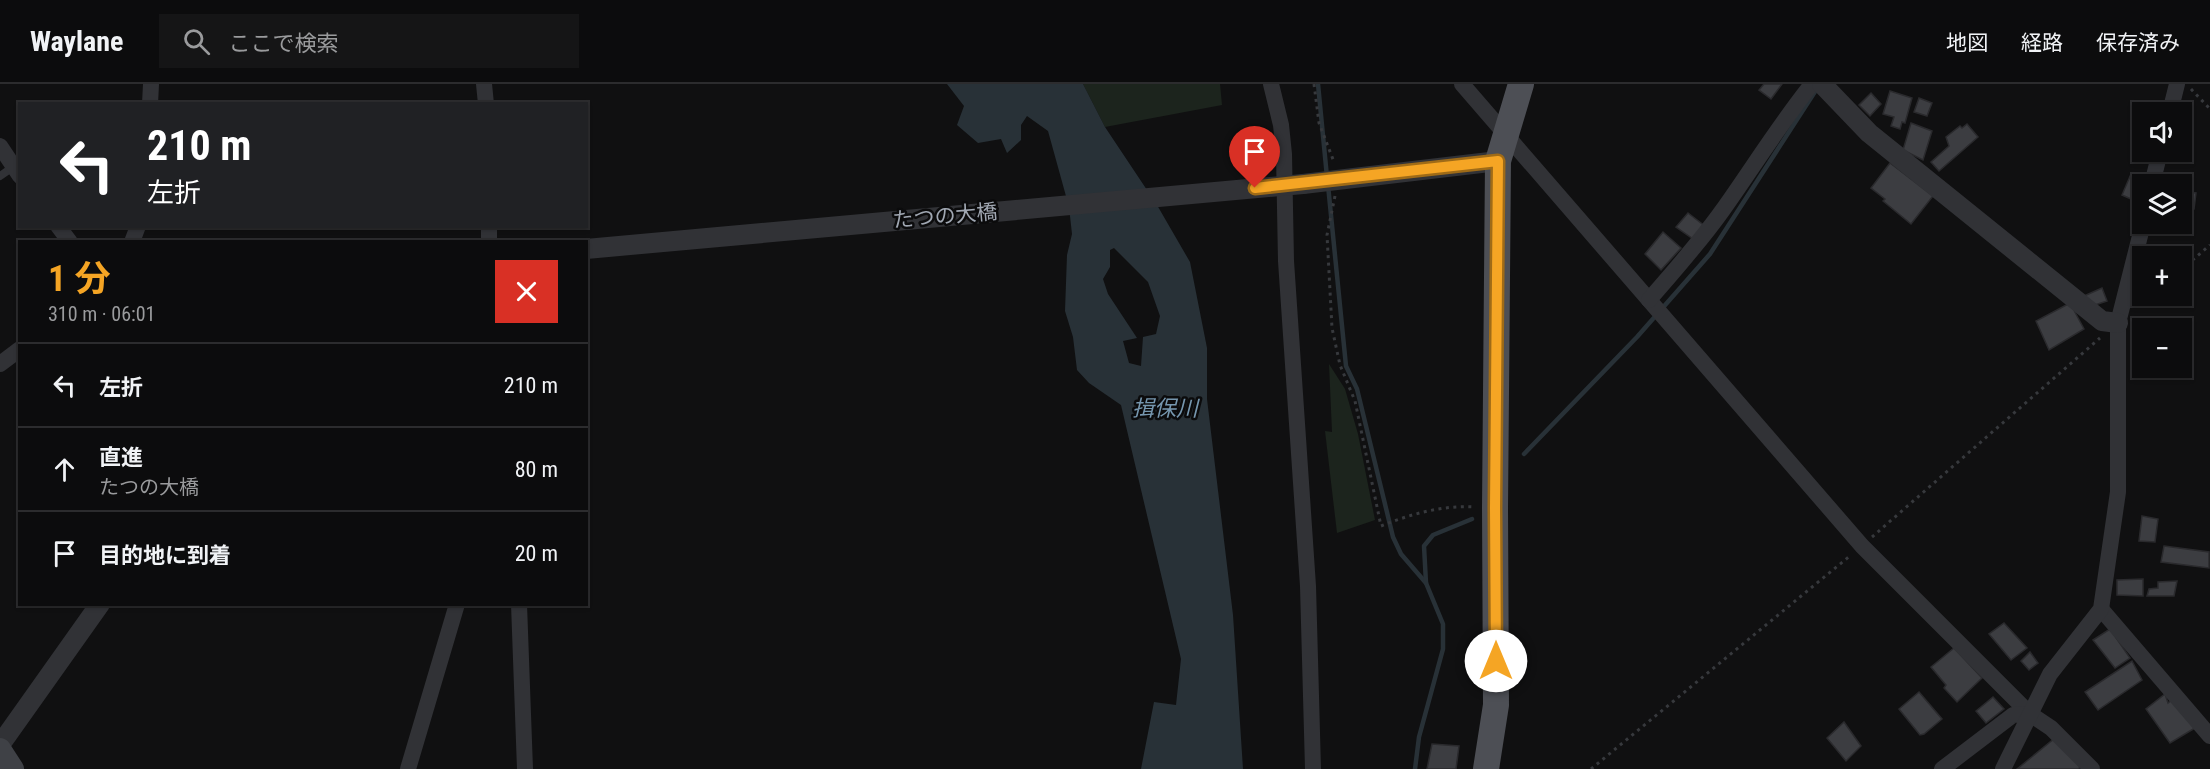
<!DOCTYPE html>
<html lang="ja">
<meta charset="utf-8">
<style>
:root{--surface:#0c0c0d;--page:#151516;--text:#f1f3f6;--muted:#9a9b9d;--line:#2c2c2e;--accent:#f5a524}
body{margin:0;font-family:"Roboto Condensed","Noto Sans JP",sans-serif;background:var(--page);color:var(--text);height:100vh;display:flex;flex-direction:column;font-size:22px;white-space:nowrap}
*{box-sizing:border-box;margin:0}
p{font-size:20px;color:var(--muted)}
.icon{flex:none;width:33px;height:33px;fill:none;stroke:currentColor;stroke-width:2;stroke-linecap:round;stroke-linejoin:round}
.map{position:relative;flex:1;overflow:hidden}
.drawer{position:absolute;left:18px;top:156px;width:570px;height:366px;display:flex;flex-direction:column;background:var(--surface);border-radius:0px;box-shadow:0 2px 4px #0004,0 0 0 2px var(--line)}
.drawer>*{flex:none}
.top-card{position:absolute;left:18px;top:18px;width:570px;height:126px;border-radius:0px;box-shadow:0 2px 4px #0004,0 0 0 2px var(--line);background:#202124;color:#fff;overflow:hidden}
.fabs{position:absolute;left:2132px;top:18px;display:grid;gap:12px}
.fabs a{display:grid;place-items:center;width:60px;height:60px;border-radius:0px;background:var(--surface);box-shadow:0 2px 4px #0004,0 0 0 2px var(--line);font-size:30px}
.pin{position:absolute;display:grid;place-items:center;width:51px;height:51px;color:#fff;margin:-62px -26px;border-radius:50% 50% 50% 0;rotate:-45deg;box-shadow:0 0 6px #0007}
.pin .icon{rotate:45deg}
.me{position:absolute;width:66px;margin:-33px;rotate:0deg;stroke-linejoin:round;filter:drop-shadow(0 0 4px #0008)}
.turn{display:flex;align-items:center;gap:21px;height:126px;padding:0 30px;font-size:27px}
.turn .icon{width:78px;height:78px;stroke-width:2.5}
.turn b{display:block;font-size:42px;line-height:51px}
.round{display:grid;place-items:center;flex:none;width:63px;height:63px;border-radius:0px;background:var(--page)}
.overview{display:flex;align-items:center;justify-content:space-between;height:102px;padding:0 30px}
h1{font-size:36px;font-weight:700;line-height:45px;color:var(--accent)}
ul{padding:0;list-style:none}
li{display:flex;align-items:center;gap:18px;height:84px;padding:0 30px;border-top:2px solid var(--line)}
li div{flex:1}
li b{display:block;font-size:22px}
li em{font-style:normal}
header{display:flex;align-items:center;gap:36px;box-sizing:border-box;height:84px;padding:0 30px;background:var(--surface);border-bottom:2px solid var(--line)}
header strong{font-size:28px}
nav{display:flex;gap:33px;margin-inline-start:auto;font-size:21px}
.search{width:420px;height:54px;background:var(--page);display:flex;align-items:center;gap:15px;box-sizing:border-box;padding:0 21px;border-radius:0px;color:var(--muted);font-size:22px}
.map>svg:first-child{display:block}
.green{fill:#1c241d}
.water{fill:#283137;fill-rule:evenodd}
.lines{fill:none;stroke-linecap:round;stroke-linejoin:round}
.stream{stroke:#283137;stroke-width:4.5}
.building{fill:#3c3d41;stroke:#2a2a2d;stroke-width:1.5}
.path{stroke:#37393d;stroke-width:3;stroke-dasharray:3 4.5;stroke-linecap:butt}
.service{stroke:#313236;stroke-width:8}
.minor{stroke:#313236;stroke-width:16}
.tertiary{stroke:#313236;stroke-width:20}
.secondary{stroke:#3f4146;stroke-width:22}
.primary{stroke:#4d4f55;stroke-width:26}
.tertiary-bridge{stroke:#313236;stroke-width:20}
.route-casing{stroke:#9f6b17;stroke-width:15}
.route{stroke:#f5a524;stroke-width:10}
.labels{text-anchor:middle;dominant-baseline:central;stroke-width:5;stroke-linejoin:round;paint-order:stroke}
.street-label{font-size:21px;fill:#a0a7b2;stroke:#0b0b0c}
.water-label{font-size:22px;font-style:italic;fill:#7697af;stroke:#0b0b0c}
</style>
<header>
<strong>Waylane</strong>
<div class="search"><svg class="icon" aria-label="search" viewBox="0 0 24 24"><circle cx="10" cy="10" r="6"/><path d="M15 15l6 6"/></svg>ここで検索</div>
<nav><a>地図</a><a>経路</a><a>保存済み</a></nav>
</header>
<div class="map">
<svg width="2210" height="685" viewBox="0 0 2210 685">
<rect width="100%" height="100%" fill="#101011"/>
<g class="green">
<polygon points="1083,0 1220,0 1222,21 1105,43"/>
<polygon points="1329,280 1345,305 1358,350 1375,436 1337,449 1325,347 1332,348"/>
</g>
<path class="water" d="M947,0H1083L1105,43L1157,121L1190,178L1207,264V315L1233,531L1243,685H1141L1154,618L1176,621L1181,575L1121,321L1089,299L1077,286L1073,253L1065,227L1067,171L1072,150L1069,123L1048,47L1027,32L1021,41V56L1007,69L1001,55L978,59L957,41L964,22ZM1114,164L1148,198L1160,232L1156,250L1143,253L1141,282L1129,279L1123,257L1137,254L1108,210L1103,195L1110,183V166Z"/>
<g class="lines">
<g class="stream">
<polyline points="1318,0 1327,93"/>
<polyline points="1328,101 1346,282 1357,305 1393,453 1401,470 1426,499"/>
<polyline points="1524,370 1637,253 1710,170 1818,3"/>
<polyline points="1415,685 1419,653 1443,565 1443,540 1426,499 1424,462 1433,451 1472,435"/>
</g>
</g>
<g class="building">
<polygon points="1764,0 1782,0 1771,15 1759,6"/>
<polygon points="1890,7 1912,14 1905,39 1902,38 1900,45 1891,42 1894,33 1883,30"/>
<polygon points="1871,9 1881,20 1870,32 1859,21"/>
<polygon points="1919,14 1932,19 1927,32 1914,28"/>
<polygon points="1911,39 1932,47 1923,76 1903,66"/>
<polygon points="1967,40 1978,53 1939,87 1931,78 1949,62 1946,53 1960,42 1962,44"/>
<polygon points="1890,79 1933,112 1911,140 1883,117 1885,115 1871,104"/>
<polygon points="2131,90 2149,99 2142,100 2140,119 2122,111"/>
<polygon points="2181,107 2196,109 2194,125 2181,123"/>
<polygon points="1688,129 1706,143 1696,157 1676,143"/>
<polygon points="1663,148 1681,164 1661,186 1645,170"/>
<polygon points="2102,204 2107,217 2095,221 2084,212"/>
<polygon points="2070,219 2084,245 2049,266 2036,237"/>
<polygon points="2142,432 2158,435 2155,458 2139,457"/>
<polygon points="2164,462 2209,468 2209,484 2161,478"/>
<polygon points="2143,495 2143,512 2117,511 2117,496"/>
<polygon points="2177,497 2174,512 2147,512 2149,505 2158,504 2158,498"/>
<polygon points="2004,539 2027,564 2011,576 1989,550"/>
<polygon points="2110,545 2130,574 2115,584 2093,556"/>
<polygon points="1954,564 1982,594 1957,618 1944,604 1946,601 1931,583"/>
<polygon points="2030,568 2038,579 2029,586 2021,577"/>
<polygon points="2132,577 2142,596 2098,626 2085,608"/>
<polygon points="1919,608 1942,635 1924,650 1920,651 1899,625"/>
<polygon points="2165,610 2168,619 2173,615 2195,644 2170,659 2146,625"/>
<polygon points="1993,613 2004,625 1986,639 1976,627"/>
<polygon points="1844,638 1861,662 1846,677 1827,654"/>
<polygon points="2055,654 2082,682 2078,685 2017,685"/>
<polygon points="1432,660 1459,662 1456,685 1427,685"/>
</g>
<g class="lines">
<g class="path">
<polyline points="1314,0 1319,39 1334,78"/>
<polyline points="2191,5 2210,25"/>
<path d="M1335,112L1327,151L1332,244L1340,281L1355,317L1381,442C1411,430 1442,421 1475,423"/>
<polyline points="2181,186 2210,161"/>
<polyline points="2139,221 2150,212"/>
<polyline points="1872,453 2100,254"/>
<polyline points="1591,685 1851,471"/>
</g>
<polyline class="service" points="0,92 13,83"/>
<g class="minor">
<polyline points="484,0 486,20"/>
<polyline points="1271,0 1281,41 1284,70 1286,177 1308,502 1313,685"/>
<polyline points="1462,0 1862,462 2030,630 2051,644 2092,685"/>
<polyline points="150,20 151,0"/>
<polyline points="2170,28 2177,0"/>
<polyline points="0,62 20,92"/>
<polyline points="2152,100 2160,68"/>
<polyline points="58,142 70,158"/>
<polyline points="489,142 489,158"/>
<polyline points="132,158 138,142"/>
<path d="M1649,216C1674,187 1700,158 1722,127C1752,85 1779,41 1812,0"/>
<polyline points="0,280 20,265"/>
<polyline points="519,520 525,685"/>
<polyline points="2101,525 2210,652"/>
<polyline points="408,685 457,520"/>
<polyline points="1942,685 2013,631 2030,630"/>
<polyline points="2003,685 2050,590 2101,525 2118,408 2118,239 2143,140"/>
</g>
<g class="tertiary">
<polyline points="1822,0 1869,49 2102,237 2118,239"/>
<polyline points="1303,100 1498,77"/>
<polyline points="0,661 100,520"/>
</g>
<polyline class="secondary" points="0,665 13,685"/>
<polyline class="primary" points="1486,685 1496,621 1495,424 1498,77 1521,0"/>
<polyline class="tertiary-bridge" points="586,165 1303,100"/>
</g>
<g class="lines">
<g class="route-casing">
<polyline id="route" points="1255,104 1498,77 1495,424 1496,577"/>
</g>
<use href="#route" class="route"/>
</g>
<g class="labels">
<g class="street-label">
<text transform="translate(945 132) rotate(-5)">たつの大橋</text>
</g>
<g class="water-label">
<text x="1165" y="324">揖保川</text>
</g>
</g>
</svg>
<div class="fabs">
<a><svg class="icon" aria-label="sound" viewBox="0 0 24 24"><path d="M4 9h4l5-4v14l-5-4H4zM17 9q2 3 0 6"/></svg></a>
<a><svg class="icon" aria-label="layers" viewBox="0 0 24 24"><path d="M12 4l9 5-9 5-9-5zM3 14l9 5 9-5"/></svg></a>
<a>+</a>
<a>−</a>
</div>
<div class="pin" style="left:1255px;top:104px;background:#d93025"><svg class="icon" aria-label="arrive" viewBox="0 0 24 24"><path d="M6 21V4h12l-3 4 3 4H6"/></svg></div>
<svg class="me" style="left:1496px;top:577px" viewBox="-20 -20 40 40"><circle r="19" fill="#fff"/><path d="M0-13L10 11 0 6-10 11z" fill="#f5a524"/></svg>
<div class="top-card">
<div class="turn"><svg class="icon" aria-label="left" viewBox="0 0 24 24"><path d="M17 20v-9H6M10 6l-5 5 5 5"/></svg><div><b>210 m</b>左折</div></div>
</div>
<section class="drawer">
<div class="overview"><div><h1>1 分</h1><p>310 m · 06:01</p></div><a class="round" style="background:#d93025;color:#fff"><svg class="icon" aria-label="close" viewBox="0 0 24 24"><path d="M6 6l12 12M18 6L6 18"/></svg></a></div>
<ul>
<li><svg class="icon" aria-label="left" viewBox="0 0 24 24"><path d="M17 20v-9H6M10 6l-5 5 5 5"/></svg><div><b>左折</b></div><em>210 m</em></li>
<li><svg class="icon" aria-label="ahead" viewBox="0 0 24 24"><path d="M12 20V5M6 11l6-6 6 6"/></svg><div><b>直進</b><p>たつの大橋</p></div><em>80 m</em></li>
<li><svg class="icon" aria-label="arrive" viewBox="0 0 24 24"><path d="M6 21V4h12l-3 4 3 4H6"/></svg><div><b>目的地に到着</b></div><em>20 m</em></li>
</ul>
</section>
</div>
